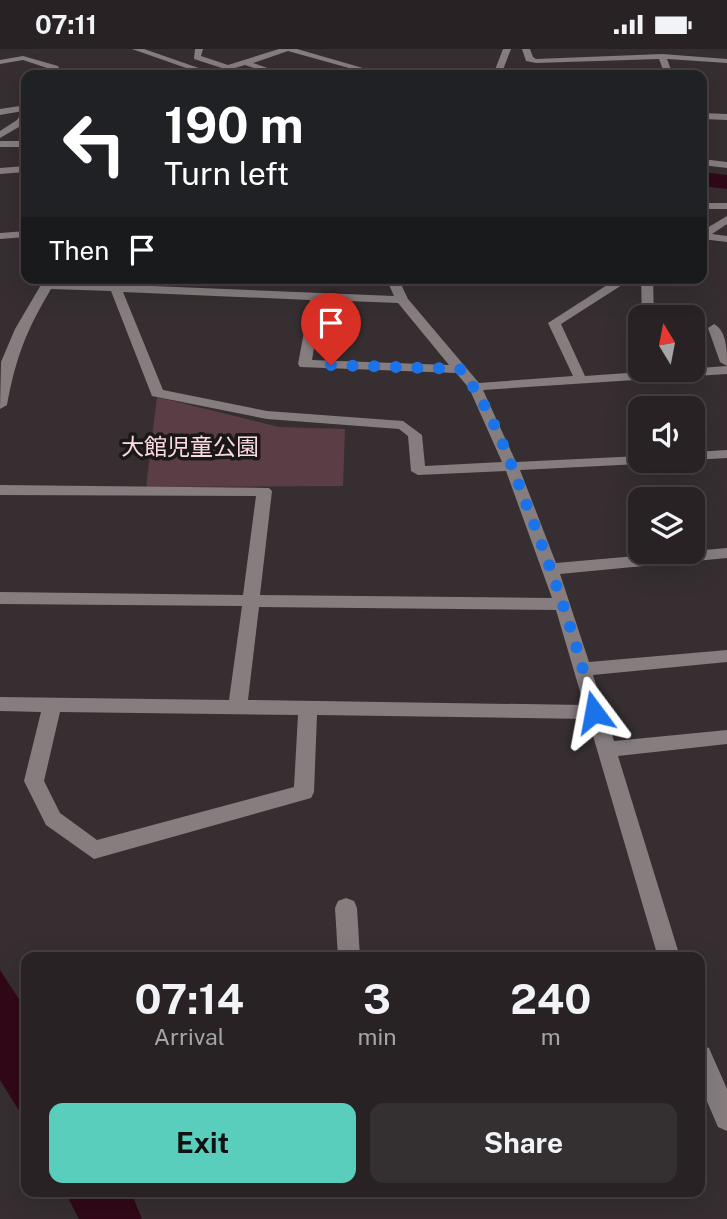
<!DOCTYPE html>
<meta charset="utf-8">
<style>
:root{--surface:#282224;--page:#342f31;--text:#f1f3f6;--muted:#a5a4a6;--line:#443f41;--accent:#5acebd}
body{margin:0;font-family:"Public Sans","Noto Sans JP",sans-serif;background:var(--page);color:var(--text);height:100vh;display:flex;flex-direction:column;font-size:26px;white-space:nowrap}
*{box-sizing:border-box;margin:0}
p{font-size:23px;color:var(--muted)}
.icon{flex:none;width:38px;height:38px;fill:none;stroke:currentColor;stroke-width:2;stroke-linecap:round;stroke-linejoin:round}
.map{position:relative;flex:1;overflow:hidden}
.panel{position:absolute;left:21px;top:903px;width:684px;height:245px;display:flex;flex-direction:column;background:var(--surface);border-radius:14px;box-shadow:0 7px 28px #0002,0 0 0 2px var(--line)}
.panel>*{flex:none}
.guide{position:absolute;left:21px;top:21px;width:686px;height:214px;border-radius:14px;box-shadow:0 7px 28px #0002,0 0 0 2px var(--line);background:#202124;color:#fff;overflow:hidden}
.needle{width:46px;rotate:350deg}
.controls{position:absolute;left:628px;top:256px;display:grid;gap:14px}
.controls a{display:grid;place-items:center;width:77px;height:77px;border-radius:14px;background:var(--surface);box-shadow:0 7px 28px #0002,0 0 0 2px var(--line);font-size:35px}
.pin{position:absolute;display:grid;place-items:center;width:60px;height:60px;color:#fff;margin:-72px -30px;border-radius:50% 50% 50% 0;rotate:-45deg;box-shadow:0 0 7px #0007}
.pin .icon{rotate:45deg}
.me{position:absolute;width:77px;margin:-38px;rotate:347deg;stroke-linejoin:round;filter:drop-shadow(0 0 5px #0008)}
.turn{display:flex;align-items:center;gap:24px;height:147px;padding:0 28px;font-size:32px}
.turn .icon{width:91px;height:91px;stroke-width:2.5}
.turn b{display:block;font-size:49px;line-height:60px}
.then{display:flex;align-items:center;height:66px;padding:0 28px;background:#0003;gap:14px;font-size:26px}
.eta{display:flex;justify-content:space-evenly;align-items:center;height:119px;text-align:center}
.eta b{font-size:42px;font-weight:700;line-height:49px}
.primary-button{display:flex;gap:14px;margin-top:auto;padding:14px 28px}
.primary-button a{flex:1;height:80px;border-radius:14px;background:var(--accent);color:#111;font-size:28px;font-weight:700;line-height:80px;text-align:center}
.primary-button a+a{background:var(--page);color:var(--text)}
.status{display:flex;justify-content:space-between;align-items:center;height:49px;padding:0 35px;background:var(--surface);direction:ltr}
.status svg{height:19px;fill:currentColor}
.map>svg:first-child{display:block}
.green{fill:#5b3d45}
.water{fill:#310817}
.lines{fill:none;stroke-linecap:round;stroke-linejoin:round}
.river{fill:#310817;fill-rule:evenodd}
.minor{fill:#867d7f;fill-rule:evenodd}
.route{stroke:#1a73e8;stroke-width:12;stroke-dasharray:0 21.6}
.labels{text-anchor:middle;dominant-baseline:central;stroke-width:7;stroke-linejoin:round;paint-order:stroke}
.park-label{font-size:23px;fill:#fcdae2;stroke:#1b1818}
</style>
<div class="status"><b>07:11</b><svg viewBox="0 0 49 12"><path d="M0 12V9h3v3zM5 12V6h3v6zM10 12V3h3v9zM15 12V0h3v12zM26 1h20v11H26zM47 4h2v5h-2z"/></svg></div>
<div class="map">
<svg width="727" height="1170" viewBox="0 0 727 1170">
<rect width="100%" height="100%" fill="#362e30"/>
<polygon class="green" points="157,348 279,378 345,380 343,437 146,438"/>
<g class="water">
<polygon points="0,921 26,961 26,1073 0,1031"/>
<polygon points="65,1143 131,1143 142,1170 79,1170"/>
</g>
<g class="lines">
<polygon class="river" points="702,123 727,126 727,140 702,137"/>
<g class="minor">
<polygon points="132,0 144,0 213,24 206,26"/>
<polygon points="195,0 203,0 201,7 228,16 279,0 297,0 387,26 374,26 288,2 253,14 287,26 275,26 245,16 228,21 194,10"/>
<polygon points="503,0 511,0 501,26 493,26"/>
<polygon points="522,0 530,0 533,8 536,10 662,5 727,10 727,14 667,10 673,26 665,26 659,10 536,14 526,12"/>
<polygon points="23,7 58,17 59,19 45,26 34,26 47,19 23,11 0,15 0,11"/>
<polygon points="26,56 24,75 0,89 0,82 17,71 23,62 0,66 0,60"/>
<polygon points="702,64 727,65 727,71 702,70"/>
<rect x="0" y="92" width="26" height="6"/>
<polygon points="702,110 727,113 727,119 702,116"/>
<polygon points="26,117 26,123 0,125 0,119"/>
<rect x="702" y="154" width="25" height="6"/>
<polygon points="727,167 727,175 712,185 727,187 727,193 702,190 702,182"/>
<polygon points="26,182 26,188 0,190 0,184"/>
<path d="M45,229H57L55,233L394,247L386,229H398L408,250L479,334L573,327L548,274L618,229H633L561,275L585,327L727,317V325L483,341L516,413L640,407V411H647L640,415L520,421L556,514L727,499V509L560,525L589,613L727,601V613L593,626L614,692L727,681V695L618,707L680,908H658L588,670L317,666L314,743L311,749L94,810L46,776L24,732L41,663L0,662V648L229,651L242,557L0,555V543L243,546L256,447L0,446V436L269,439L272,442L260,546L552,549L506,422L418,426L411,422L408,387L399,380L267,370L152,347L111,242L51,240C26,282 16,308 7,356L0,360L1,313L15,280ZM123,243L310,251L298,315L300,318L456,324L469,339L502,413L425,417L422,386L403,372L267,362L163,341ZM322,251L398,254L449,316L312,311ZM259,558L556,561L584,656L248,651ZM60,663L298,666L294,738L97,791L60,764L44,732Z"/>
<polygon points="641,229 653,229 654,268 642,268"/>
<path d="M714,275C727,282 727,302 727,317L720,313L708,279Z"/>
<polygon points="727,401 727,409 693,411 692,411 693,403"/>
<polygon points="346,849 354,852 357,859 360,908 338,908 335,859 338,852"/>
<polygon points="700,996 709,999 727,1040 727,1082 718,1078 700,1036"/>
</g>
</g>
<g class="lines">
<path class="route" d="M331,316L460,320C489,355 506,402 522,444C550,516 576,588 594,663"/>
</g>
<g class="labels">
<g class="park-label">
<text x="190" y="397">大館児童公園</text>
</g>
</g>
</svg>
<div class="controls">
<a><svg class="needle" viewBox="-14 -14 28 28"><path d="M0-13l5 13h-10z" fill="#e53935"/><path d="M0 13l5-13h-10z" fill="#a5a4a6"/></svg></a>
<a><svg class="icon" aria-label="sound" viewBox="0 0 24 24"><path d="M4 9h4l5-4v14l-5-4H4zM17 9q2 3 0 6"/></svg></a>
<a><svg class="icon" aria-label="layers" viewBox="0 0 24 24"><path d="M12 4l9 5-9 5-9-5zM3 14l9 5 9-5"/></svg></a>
</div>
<div class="pin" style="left:331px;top:316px;background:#d93025"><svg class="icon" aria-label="arrive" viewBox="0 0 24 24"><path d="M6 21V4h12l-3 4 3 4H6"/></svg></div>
<svg class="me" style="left:594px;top:663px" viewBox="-20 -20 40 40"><path d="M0-17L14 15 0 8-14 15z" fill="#1a73e8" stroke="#fff" stroke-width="4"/></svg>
<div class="guide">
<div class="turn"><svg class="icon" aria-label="left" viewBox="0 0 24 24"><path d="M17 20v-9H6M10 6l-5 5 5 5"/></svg><div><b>190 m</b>Turn left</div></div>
<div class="then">Then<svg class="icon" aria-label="arrive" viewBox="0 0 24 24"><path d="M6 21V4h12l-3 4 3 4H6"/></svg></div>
</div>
<section class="panel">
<div class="eta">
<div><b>07:14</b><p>Arrival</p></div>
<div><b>3</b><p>min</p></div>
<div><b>240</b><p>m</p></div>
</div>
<div class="primary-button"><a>Exit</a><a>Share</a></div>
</section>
</div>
